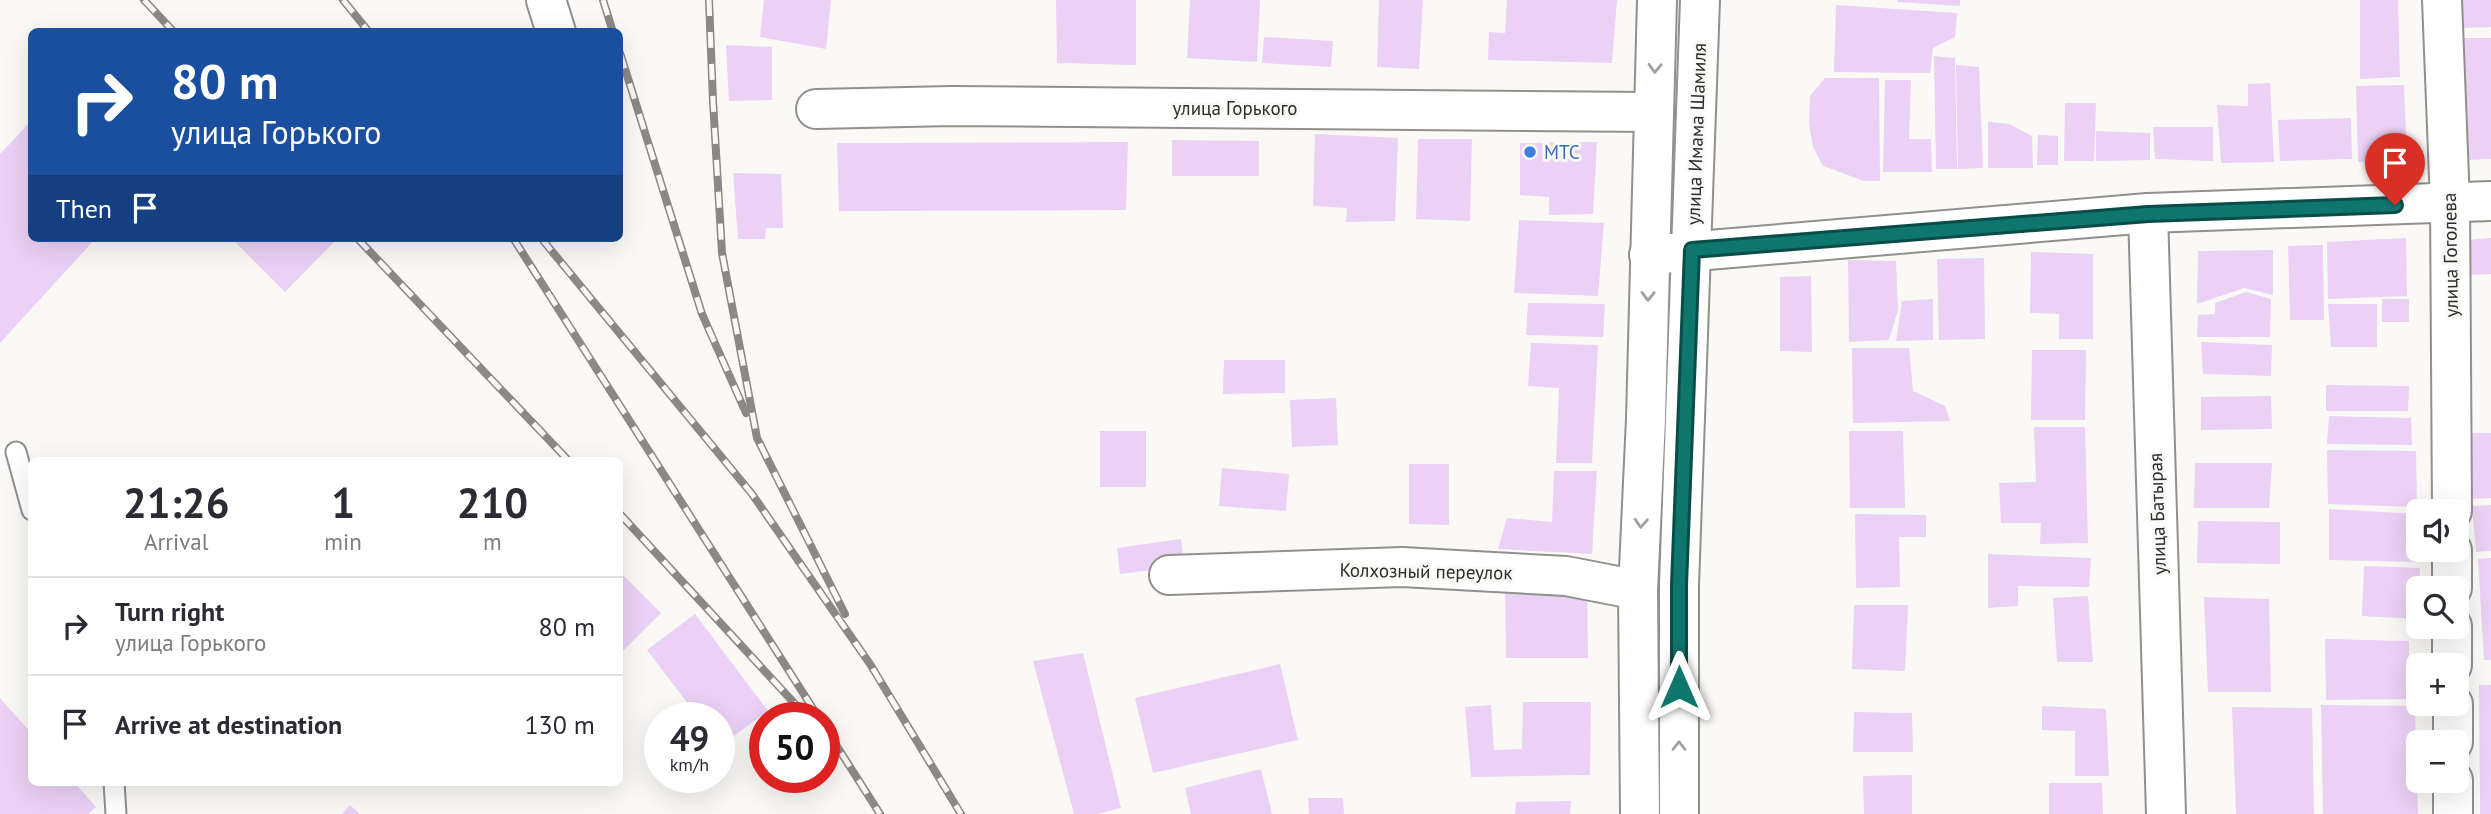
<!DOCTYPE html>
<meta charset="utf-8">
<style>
:root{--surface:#fff;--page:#f2f2f3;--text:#2b2b33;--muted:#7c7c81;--line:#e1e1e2}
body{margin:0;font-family:"PT Sans",sans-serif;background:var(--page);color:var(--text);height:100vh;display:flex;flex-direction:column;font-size:26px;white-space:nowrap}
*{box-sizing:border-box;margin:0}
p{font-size:23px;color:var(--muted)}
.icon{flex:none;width:38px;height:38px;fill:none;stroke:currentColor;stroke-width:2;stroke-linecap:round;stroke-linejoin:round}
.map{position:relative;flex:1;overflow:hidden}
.details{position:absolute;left:28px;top:457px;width:595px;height:329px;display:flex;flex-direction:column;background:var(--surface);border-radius:10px;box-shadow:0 7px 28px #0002}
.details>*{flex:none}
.guide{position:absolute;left:28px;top:28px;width:595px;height:214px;border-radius:10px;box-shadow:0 7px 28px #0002;background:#1a4fa0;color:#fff;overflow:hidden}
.buttons{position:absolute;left:2406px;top:499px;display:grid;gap:14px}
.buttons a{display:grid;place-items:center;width:63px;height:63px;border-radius:10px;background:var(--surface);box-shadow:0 7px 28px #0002;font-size:35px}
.speed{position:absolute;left:644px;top:702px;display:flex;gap:14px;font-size:35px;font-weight:700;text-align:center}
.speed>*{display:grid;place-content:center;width:91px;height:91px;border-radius:50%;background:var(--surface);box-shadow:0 7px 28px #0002;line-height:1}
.speed small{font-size:18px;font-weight:400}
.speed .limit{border:10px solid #d22;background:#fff;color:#111}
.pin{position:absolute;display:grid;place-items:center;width:60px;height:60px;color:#fff;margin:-72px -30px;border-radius:50% 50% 50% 0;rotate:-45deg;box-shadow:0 0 7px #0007}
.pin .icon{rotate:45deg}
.me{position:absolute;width:77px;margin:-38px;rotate:0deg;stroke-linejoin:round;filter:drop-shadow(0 0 5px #0008)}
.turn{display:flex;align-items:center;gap:24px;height:147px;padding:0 28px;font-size:32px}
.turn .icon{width:91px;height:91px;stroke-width:2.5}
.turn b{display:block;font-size:49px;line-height:60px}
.then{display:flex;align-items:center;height:66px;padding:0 28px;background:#0003;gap:14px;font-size:26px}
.eta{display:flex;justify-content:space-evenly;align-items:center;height:119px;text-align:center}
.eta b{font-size:42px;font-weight:800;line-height:49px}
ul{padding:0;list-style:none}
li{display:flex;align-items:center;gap:21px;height:98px;padding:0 28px;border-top:2px solid var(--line)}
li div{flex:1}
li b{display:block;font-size:26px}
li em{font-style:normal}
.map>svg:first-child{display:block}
.building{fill:#ebd1f5}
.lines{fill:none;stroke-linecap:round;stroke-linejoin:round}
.service-casing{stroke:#92908c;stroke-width:23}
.minor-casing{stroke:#92908c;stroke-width:42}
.secondary-casing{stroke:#92908c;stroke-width:42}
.service{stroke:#fff;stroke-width:19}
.minor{stroke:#fff;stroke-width:38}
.secondary{stroke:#fff;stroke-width:38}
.rail-casing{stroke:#8a8986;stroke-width:8}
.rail{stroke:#fbf9f5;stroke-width:5;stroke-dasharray:16;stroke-linecap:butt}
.oneway{stroke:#a0a0a0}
.route-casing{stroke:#0a4d48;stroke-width:18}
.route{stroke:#0f766e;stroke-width:12}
.shop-dot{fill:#3f7fe0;stroke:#fbf9f5;stroke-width:2.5}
.labels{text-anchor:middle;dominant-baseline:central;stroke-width:6;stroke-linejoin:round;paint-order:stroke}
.street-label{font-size:19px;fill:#2d2d2b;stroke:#fbf9f5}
.shop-label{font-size:19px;fill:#366cbe;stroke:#fbf9f5;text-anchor:start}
</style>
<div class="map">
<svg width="2491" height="814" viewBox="0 0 2491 814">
<rect width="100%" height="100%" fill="#fbf9f5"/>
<g class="building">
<polygon points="764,0 831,0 826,49 760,37"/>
<polygon points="1056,0 1136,0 1136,65 1057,63"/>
<polygon points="1190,0 1260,0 1257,62 1187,58"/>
<polygon points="1379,0 1423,0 1419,69 1377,67"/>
<polygon points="1507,0 1617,0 1612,63 1488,60 1489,32 1505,33"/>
<polygon points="1897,0 1960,0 1960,6 1897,2"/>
<polygon points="2360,0 2398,0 2400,77 2360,79"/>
<polygon points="2462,0 2491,0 2491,27 2463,28"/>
<polygon points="1836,5 1957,13 1955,37 1933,48 1930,73 1834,72"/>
<polygon points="1264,37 1333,41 1331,67 1262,63"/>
<polygon points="2463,38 2491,38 2491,159 2467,160"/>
<polygon points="726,45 772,47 772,100 729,101"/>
<polygon points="1934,56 1955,58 1957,169 1936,169"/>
<polygon points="1956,65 1979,67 1983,168 1958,169"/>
<polygon points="1825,78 1879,78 1880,181 1864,181 1823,166 1813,147 1809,124 1810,96"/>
<polygon points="1885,80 1911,80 1909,139 1931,139 1932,172 1883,172"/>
<polygon points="2270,83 2274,162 2221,163 2217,105 2248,106 2248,84"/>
<polygon points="2404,85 2407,160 2358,162 2356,86"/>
<polygon points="2065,103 2096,103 2094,161 2064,161"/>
<polygon points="2351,118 2352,159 2280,161 2278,120"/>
<polygon points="32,120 32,238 96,238 0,343 0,154"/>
<polygon points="1988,122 2009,124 2032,136 2033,168 1988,168"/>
<polygon points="2153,127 2213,127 2213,161 2155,159"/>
<polygon points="2096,131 2150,133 2150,160 2096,161"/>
<polygon points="1315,134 1398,138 1395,221 1346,222 1347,208 1313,206"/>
<polygon points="2038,135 2058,136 2058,165 2037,165"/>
<polygon points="1418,139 1472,139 1470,221 1416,219"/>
<polygon points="1172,140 1259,141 1259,176 1172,176"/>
<polygon points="1128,142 1126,210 839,211 837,143"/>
<polygon points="1597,142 1593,214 1549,215 1549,197 1520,195 1520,143"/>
<polygon points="733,173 781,174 783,228 766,228 765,239 738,239"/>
<polygon points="1519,220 1604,223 1598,296 1514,293"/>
<polygon points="231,238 336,238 337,239 285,292"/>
<polygon points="2406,238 2407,296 2328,299 2327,242"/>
<polygon points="2491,238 2491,274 2467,275 2466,240"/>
<polygon points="2323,245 2324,320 2290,320 2288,246"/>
<polygon points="2273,250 2273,295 2244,288 2197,304 2198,251"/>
<polygon points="2031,252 2093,254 2093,339 2059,339 2059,314 2030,313"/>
<polygon points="1984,258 1985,339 1939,340 1937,259"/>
<polygon points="1848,260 1896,261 1898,310 1889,340 1849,342"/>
<polygon points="1811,276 1812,352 1780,351 1780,277"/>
<polygon points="2246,292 2271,299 2270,337 2197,337 2198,315 2215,314 2215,303"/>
<polygon points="1933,299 1933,340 1896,341 1902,301"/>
<rect x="2382" y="299" width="27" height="23"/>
<polygon points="1528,303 1605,304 1603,337 1526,335"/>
<polygon points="2328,304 2377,304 2377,347 2331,347"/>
<polygon points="2201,342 2272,345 2271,376 2203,374"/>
<polygon points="1531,343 1598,345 1592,463 1556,463 1559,388 1528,386"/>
<polygon points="1852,348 1909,348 1913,391 1945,406 1950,421 1853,423"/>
<polygon points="2032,350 2086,350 2085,420 2031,420"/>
<polygon points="1224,360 1285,360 1285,393 1223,394"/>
<polygon points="2326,385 2409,386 2408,411 2326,411"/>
<polygon points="2271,396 2272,429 2201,430 2201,397"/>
<polygon points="1336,398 1338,445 1292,447 1290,400"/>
<polygon points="2329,416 2411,418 2412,445 2327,444"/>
<polygon points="2034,427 2085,427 2088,543 2040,544 2041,523 2001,523 1999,483 2036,482"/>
<rect x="1100" y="431" width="46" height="56"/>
<polygon points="1849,431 1903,431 1905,508 1850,508"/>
<polygon points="2470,433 2491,433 2491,498 2471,499"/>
<polygon points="2327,450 2416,451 2417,507 2328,504"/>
<polygon points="2195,463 2272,463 2269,508 2194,508"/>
<polygon points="1409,464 1449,464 1449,525 1409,524"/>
<polygon points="1222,468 1289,474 1286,511 1219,506"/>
<polygon points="1554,471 1597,471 1592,554 1498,549 1507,518 1552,522"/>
<polygon points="2491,505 2491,551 2476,552 2472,506"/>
<polygon points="2329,509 2418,514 2416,562 2329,560"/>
<polygon points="1855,514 1926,515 1926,537 1899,537 1900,587 1856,588"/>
<polygon points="2198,521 2280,522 2280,564 2197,563"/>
<polygon points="1181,539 1184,566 1120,574 1117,548"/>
<polygon points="1988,554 2091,558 2089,587 2018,586 2018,606 1988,608"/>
<polygon points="2491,558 2491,660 2484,660 2478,559"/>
<polygon points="2364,566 2420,568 2418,619 2362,616"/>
<polygon points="620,572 661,613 620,654"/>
<polygon points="1505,587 1587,590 1588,658 1506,658"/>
<polygon points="2088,596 2093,662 2057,662 2053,598"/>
<polygon points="2204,597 2269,599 2271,692 2208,692"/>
<polygon points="1854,605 1908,605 1905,671 1852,669"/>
<polygon points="695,614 768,711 720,746 719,718 699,718 647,650"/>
<polygon points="2325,639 2409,641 2409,699 2326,700"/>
<polygon points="1083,653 1121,808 1098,814 1074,814 1033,661"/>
<polygon points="1280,664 1298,740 1153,773 1135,698"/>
<polygon points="2479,685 2491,685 2491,814 2480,814"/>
<polygon points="0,698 32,734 32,782 74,782 96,807 88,814 0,814"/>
<polygon points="1523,702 1591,702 1590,775 1471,777 1465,707 1491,705 1494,750 1522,749"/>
<polygon points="2321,705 2415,706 2418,814 2323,814"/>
<polygon points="2042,706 2106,709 2109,776 2075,776 2075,731 2042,730"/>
<polygon points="2232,707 2312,708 2314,814 2236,814"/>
<polygon points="1854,712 1912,713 1913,752 1853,752"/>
<polygon points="1261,769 1272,814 1191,814 1185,788"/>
<polygon points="1912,775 1912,814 1864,814 1863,776"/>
<polygon points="2049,783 2102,783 2103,814 2049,814"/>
<polygon points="1308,798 1343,798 1344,814 1309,814"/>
<polygon points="1571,801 1570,814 1515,814 1516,802"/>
<polygon points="350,805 360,814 342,814"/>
</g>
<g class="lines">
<g class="service-casing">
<g id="service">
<polyline points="16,452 32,510"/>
<polyline points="114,782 116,814"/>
</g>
</g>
<g class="minor-casing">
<g id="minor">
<polyline points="546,0 556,32"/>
<polyline points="2442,0 2450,203 2452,511"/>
<polyline points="816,109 952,106 1654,112"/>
<polyline points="2148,213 2166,814"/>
<polyline points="1649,255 2148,213 2491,201"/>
<polyline points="2452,550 2452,588"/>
<polyline points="1169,575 1402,567 1566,576 1638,590"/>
<polyline points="2452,626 2452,665"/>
<polyline points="2453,704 2453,742"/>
<polyline points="2453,780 2453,814"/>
</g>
</g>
<g class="secondary-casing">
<g id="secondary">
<polyline points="1640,814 1638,590 1646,419 1657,0"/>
<polyline points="1679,814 1679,585 1700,0"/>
</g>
</g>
<use href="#service" class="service"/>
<use href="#minor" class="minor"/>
<use href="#secondary" class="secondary"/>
<g class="rail-casing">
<g id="rail">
<polyline points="144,0 174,32"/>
<polyline points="343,0 369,32"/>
<polyline points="603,0 613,32"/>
<polyline points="709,0 713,101 722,253 757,438 845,614"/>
<polyline points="620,53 702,314 746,413"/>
<polyline points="357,238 568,460"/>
<polyline points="513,238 819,718"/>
<polyline points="541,238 752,494 870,664 961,814"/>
<polyline points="620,514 808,718"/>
<polyline points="824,726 880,814"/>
</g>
</g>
<use href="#rail" class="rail"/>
</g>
<defs><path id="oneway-chevron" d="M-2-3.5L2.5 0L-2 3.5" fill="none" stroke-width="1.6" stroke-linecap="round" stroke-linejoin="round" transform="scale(1.75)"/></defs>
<g class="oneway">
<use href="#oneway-chevron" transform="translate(1655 68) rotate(92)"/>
<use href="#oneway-chevron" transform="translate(1648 296) rotate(91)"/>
<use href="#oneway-chevron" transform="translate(1641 523) rotate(93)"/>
<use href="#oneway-chevron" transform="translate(1679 746) rotate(-90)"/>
</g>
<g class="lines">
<g class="route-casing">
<polyline id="route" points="1679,687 1679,585 1692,250 2148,214 2395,205"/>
</g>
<use href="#route" class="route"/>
</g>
<circle class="shop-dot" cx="1530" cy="152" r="7"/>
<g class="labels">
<g class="street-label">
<text x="1235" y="108">улица Горького</text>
<text transform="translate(1696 134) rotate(-88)">улица Имама Шамиля</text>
<text transform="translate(2450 255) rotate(-91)">улица Гоголева</text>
<text transform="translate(2157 514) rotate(-92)">улица Батырая</text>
<text transform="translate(1426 571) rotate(1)">Колхозный переулок</text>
</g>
<g class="shop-label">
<text x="1544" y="152">МТС</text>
</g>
</g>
</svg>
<div class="buttons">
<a><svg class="icon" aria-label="sound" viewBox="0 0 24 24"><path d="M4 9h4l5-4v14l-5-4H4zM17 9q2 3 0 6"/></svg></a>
<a><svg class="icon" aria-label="search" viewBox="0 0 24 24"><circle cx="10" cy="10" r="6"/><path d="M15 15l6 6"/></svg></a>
<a>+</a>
<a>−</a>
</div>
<div class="speed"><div>49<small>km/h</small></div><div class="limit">50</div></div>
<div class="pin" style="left:2395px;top:205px;background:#d93025"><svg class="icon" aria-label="arrive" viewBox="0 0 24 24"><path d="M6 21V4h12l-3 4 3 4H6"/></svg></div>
<svg class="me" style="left:1679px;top:687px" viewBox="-20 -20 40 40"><path d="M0-17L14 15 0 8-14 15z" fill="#0f766e" stroke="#fff" stroke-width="4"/></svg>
<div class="guide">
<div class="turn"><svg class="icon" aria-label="right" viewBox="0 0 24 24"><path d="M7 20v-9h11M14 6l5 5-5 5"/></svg><div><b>80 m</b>улица Горького</div></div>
<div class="then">Then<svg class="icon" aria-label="arrive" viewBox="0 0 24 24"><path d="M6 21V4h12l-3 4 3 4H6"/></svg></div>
</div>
<section class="details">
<div class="eta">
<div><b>21:26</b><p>Arrival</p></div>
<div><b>1</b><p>min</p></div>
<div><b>210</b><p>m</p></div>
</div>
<ul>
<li><svg class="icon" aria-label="right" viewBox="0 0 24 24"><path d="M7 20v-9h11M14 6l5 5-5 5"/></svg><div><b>Turn right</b><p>улица Горького</p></div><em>80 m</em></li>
<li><svg class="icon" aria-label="arrive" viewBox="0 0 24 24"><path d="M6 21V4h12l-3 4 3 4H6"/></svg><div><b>Arrive at destination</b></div><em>130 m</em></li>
</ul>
</section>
</div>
